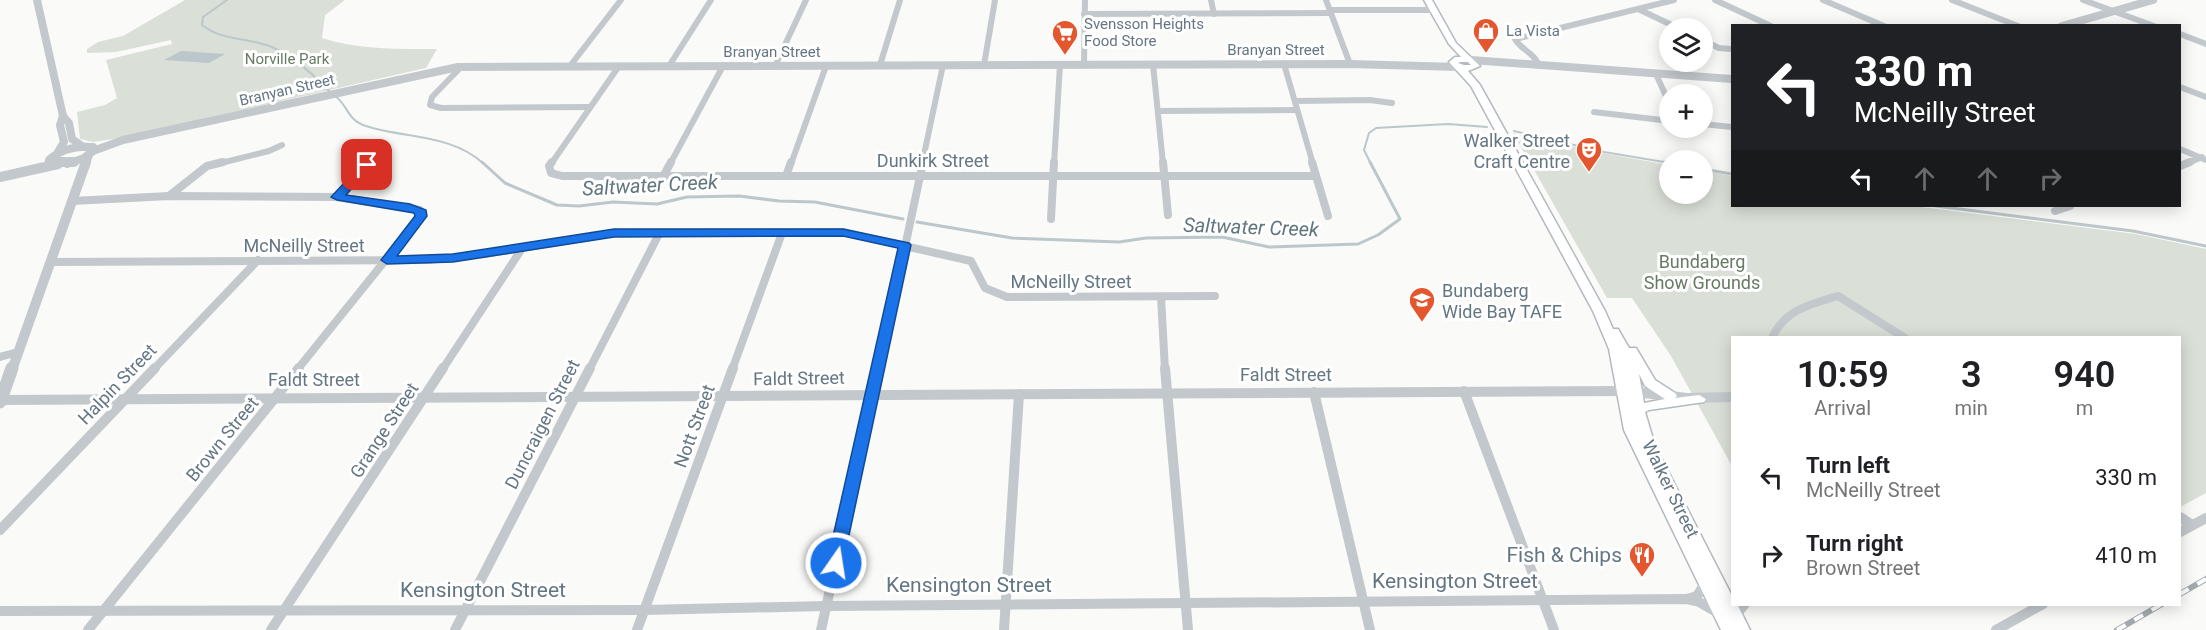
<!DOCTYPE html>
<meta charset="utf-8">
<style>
:root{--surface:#fff;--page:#f2f2f2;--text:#202124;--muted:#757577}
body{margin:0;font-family:Roboto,sans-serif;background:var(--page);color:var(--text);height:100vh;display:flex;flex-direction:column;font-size:22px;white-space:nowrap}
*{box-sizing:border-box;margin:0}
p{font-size:20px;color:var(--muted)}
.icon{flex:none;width:33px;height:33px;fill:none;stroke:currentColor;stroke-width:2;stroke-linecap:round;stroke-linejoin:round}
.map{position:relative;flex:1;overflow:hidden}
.panel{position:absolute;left:1731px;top:336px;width:450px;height:270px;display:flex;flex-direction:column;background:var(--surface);border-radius:0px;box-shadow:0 3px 15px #0003}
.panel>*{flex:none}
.banner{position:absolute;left:1731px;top:24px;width:450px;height:183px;border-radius:0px;box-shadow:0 3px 15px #0003;background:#202124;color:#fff;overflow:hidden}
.controls{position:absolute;left:1659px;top:18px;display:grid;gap:12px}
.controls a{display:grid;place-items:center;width:54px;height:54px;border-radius:50%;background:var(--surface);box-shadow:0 3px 15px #0003;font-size:30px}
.pin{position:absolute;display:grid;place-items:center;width:51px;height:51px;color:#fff;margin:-26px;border-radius:12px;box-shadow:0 3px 9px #0006}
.me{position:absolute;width:66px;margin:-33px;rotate:13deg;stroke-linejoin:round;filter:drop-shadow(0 0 4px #0008)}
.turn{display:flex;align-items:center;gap:21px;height:126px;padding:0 24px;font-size:27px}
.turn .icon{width:78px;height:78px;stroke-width:2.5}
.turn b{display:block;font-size:42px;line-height:51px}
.lanes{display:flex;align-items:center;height:57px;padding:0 24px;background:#0003;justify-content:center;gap:30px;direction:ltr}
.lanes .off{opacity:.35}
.eta{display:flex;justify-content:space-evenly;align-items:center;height:102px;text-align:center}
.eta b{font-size:36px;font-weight:600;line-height:42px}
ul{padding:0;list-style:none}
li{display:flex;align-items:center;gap:18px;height:78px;padding:0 24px}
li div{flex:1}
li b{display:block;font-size:22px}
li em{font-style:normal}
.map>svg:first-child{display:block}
.green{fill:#dadfd7}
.water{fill:#bbc7cb}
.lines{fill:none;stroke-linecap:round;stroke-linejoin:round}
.stream-far1{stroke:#bbc7cb;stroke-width:2}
.stream{stroke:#bbc7cb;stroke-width:3}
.secondary-casing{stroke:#b3babf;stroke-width:3}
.minor-far2{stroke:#c3c8cc;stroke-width:6}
.minor-far1{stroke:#c3c8cc;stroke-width:8}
.minor{stroke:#c3c8cc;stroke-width:10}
.tertiary-far2{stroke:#c3c8cc;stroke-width:8}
.tertiary-far1{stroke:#c3c8cc;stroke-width:10}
.tertiary{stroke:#c3c8cc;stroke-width:13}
.secondary{fill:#fff;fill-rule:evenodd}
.rail-casing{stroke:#a2aab0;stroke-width:6}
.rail{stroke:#fff;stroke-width:4;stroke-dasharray:10;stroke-linecap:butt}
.route{fill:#1a73e8;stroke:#114b97;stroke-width:1.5}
.labels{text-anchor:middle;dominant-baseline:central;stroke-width:6;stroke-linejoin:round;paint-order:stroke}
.far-poi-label{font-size:15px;fill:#657683;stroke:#fff;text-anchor:start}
.far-street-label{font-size:15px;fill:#657683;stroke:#fff}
.far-park-label{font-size:15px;fill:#687a64;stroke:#fff}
.poi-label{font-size:18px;fill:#657683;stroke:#fff;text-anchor:end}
.street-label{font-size:18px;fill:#657683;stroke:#fff}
.park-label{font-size:18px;fill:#687a64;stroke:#fff}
.water-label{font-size:20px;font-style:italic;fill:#60757c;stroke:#fff}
.near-poi-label{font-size:21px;fill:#657683;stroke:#fff;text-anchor:end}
.near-street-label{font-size:21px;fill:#657683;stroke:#fff}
</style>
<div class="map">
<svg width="2206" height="630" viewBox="0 0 2206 630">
<rect width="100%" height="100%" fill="#fafaf8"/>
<g class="green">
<path d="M185,0H345L325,15L322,38C359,50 398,49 437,49L426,68L120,138L93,142L80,139L77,112L105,105L117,98L106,60L172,44L171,40L116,52L87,53V49L98,42L123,36Z"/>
<polygon points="1513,133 1602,153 1669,165 1670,194 1702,194 1703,171 1732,176 1732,206 1913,206 2136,234 2206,249 2206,493 2180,507 2180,338 1732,338 1732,466 1671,356 1632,298 1607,298"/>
</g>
<polygon class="water" points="181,51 225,54 209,63 164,60"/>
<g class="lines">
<g class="stream-far1">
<path d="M227,0L203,17L202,25C223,42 251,37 274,48C296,58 314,75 330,92"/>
<path d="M335,96C347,104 348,120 363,125C402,139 451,133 484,164"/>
<polyline points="1514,131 1604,152 1670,163"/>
<polyline points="1371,164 1364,150 1369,133 1376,128 1448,124 1487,127"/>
</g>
<g class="stream">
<polyline points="482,162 505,183 557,205 579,206 613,202 657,204 687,197 739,196 779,201 815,202 903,219"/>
<polyline points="1664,162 1670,163"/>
<polyline points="1702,169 1732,174"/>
<polyline points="1936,206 2133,231 2206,246"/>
<polyline points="917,222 1012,238 1119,242 1146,238 1222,237 1269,247 1358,244 1378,235 1400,219 1370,162"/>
</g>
<g class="secondary-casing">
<path id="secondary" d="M1424,0H1432L1456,43L1480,66L1468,71L1480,85L1605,311L1613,329H1618L1629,348H1636L1655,380L1675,393L1677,396L1675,398L1699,395L1706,399L1704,402L1649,410L1645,412L1655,446L1732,596V604H1737L1750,630H1721L1624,430L1609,349L1593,311L1471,86L1449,62L1455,57H1461L1449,44ZM1460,62H1468L1471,65H1464L1458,63ZM1639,374L1645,386L1665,399L1644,403Z"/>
</g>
<g class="minor-far2">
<polyline points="1211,0 1214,14"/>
<polyline points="1326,0 1350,64"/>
<polyline points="1715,0 1771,26"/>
<polyline points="1823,0 1884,26"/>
<polyline points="1952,0 2018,26"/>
<polyline points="2083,0 2154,26"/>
<polyline points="1638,9 1678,28"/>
<polyline points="1330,10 1433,10"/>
<polyline points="1084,14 1331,13"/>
<polyline points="2180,34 2206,44"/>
<polyline points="1702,40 1719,48 1732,49"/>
<polyline points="1153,64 1163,164"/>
<polyline points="1284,64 1313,164"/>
<polyline points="880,65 900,0"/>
<polyline points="984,65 995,0"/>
<polyline points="1084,65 1085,0"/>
<polyline points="570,66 621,0"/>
<polyline points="669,66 711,0"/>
<polyline points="775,66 806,0"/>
<path d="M1539,66C1535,53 1521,50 1515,39L1674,0"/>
<polyline points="461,67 432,97 430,105 441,108 590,107"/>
<polyline points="1656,74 1670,105"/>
<polyline points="2180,87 2206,97"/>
<polyline points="1295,101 1370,100 1392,103"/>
<polyline points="1158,111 1297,110"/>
<polyline points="1594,112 1670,121"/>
<polyline points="1702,124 1732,127"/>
<polyline points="2180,149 2206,160"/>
<polyline points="217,164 269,151 282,145"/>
<polyline points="369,164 382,150"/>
<polyline points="551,164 619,66"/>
<polyline points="670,164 723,66"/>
<polyline points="791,164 826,66"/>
<polyline points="922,164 943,65"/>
<polyline points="1054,164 1060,65"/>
<polyline points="2186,164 2202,157"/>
</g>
<g class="minor-far1">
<polyline points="552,162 549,166 551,173 562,176 1315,176"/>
<polyline points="1163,162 1168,215"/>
<polyline points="1312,162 1328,216"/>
<polyline points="2180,166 2190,162"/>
<polyline points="664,175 671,162"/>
<polyline points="786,176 791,162"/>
<polyline points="169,196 207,166 223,162"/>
<polyline points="337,197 370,162"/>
<polyline points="72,201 169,196 337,197 420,210 421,216 297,370"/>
<polyline points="2055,211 2070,206"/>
<polyline points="1051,219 1054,162"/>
<polyline points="51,262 428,260 485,254 614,233 843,232 971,261 985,288 1007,297 1215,296"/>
<polyline points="1161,297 1165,370"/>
<path d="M1772,338C1784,310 1811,304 1838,296L1905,338"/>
<polyline points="0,357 18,352"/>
<polyline points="153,370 258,260"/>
<polyline points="442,370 523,247"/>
<polyline points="589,370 659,234"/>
<polyline points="732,370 782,233"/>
<polyline points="879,370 923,162"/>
</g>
<g class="minor">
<polyline points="1165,368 1188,630"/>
<polyline points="1464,391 1554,630"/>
<polyline points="1314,392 1370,630"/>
<polyline points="1635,392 1687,398 1732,397"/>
<polyline points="0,400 1622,391"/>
<polyline points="2180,517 2192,525"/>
<polyline points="0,530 155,368"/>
<polyline points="2180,532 2206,518"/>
<polyline points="1687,599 1697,596 1705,583"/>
<polyline points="0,611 644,610 826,606 1686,599 1699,602 1718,613"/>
<polyline points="1739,619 1739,611 1745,604"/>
<polyline points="88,630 299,368"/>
<polyline points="271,630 443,368"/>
<polyline points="455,630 590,368"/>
<polyline points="637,630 733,368"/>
<polyline points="821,630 879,368"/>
<polyline points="1004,630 1019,394"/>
<polyline points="1996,630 2043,604"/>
</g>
<g class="tertiary-far2">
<polyline points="37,0 63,116 60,125 64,142 58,152"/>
<polyline points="2062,26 2153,0"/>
<polyline points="1471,60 1732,79"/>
<polyline points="63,116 69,123 72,139 82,146"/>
<polyline points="93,151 123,140 458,67 1350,64 1459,67"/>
<path d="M58,164L49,160C61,149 77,146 93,147V151L84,158L67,164"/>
<polyline points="86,164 89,155"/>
</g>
<g class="tertiary-far1">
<polyline points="53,162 74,162"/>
<polyline points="0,177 58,164"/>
<polyline points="12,370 86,162"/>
</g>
<polyline class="tertiary" points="0,402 12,368"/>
<use href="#secondary" class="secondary"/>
<g class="rail-casing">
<g id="rail">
<polyline points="2180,594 2206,579"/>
<polyline points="2117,630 2162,604"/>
</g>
</g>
<use href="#rail" class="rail"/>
</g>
<polygon class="route" points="367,162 373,165 346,195 410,204 426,210 427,216 397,256 453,254 614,229 843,229 909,243 911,245 842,568 836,570 829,568 827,563 898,248 843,236 614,237 453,262 387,264 381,260 415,216 414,213 337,200 331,197 363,163"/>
<defs>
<g id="shop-pin" transform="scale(1.35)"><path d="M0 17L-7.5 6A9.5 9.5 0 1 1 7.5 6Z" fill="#e4572e" stroke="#fff"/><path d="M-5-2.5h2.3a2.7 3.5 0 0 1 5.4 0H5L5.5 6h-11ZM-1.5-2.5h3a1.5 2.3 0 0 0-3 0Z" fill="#fff"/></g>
<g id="supermarket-pin" transform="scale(1.35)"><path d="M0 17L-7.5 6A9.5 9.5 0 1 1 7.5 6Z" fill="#e4572e" stroke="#fff"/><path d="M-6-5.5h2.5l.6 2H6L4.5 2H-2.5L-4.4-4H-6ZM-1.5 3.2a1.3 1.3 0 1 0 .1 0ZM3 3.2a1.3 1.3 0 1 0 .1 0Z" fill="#fff"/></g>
<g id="theatre-pin" transform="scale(1.35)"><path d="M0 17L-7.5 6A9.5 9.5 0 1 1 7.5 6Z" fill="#e4572e" stroke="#fff"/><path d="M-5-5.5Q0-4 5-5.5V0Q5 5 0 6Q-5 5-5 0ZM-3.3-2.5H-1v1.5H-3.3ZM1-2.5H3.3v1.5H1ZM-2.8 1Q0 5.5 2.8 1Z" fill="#fff"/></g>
<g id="university-pin" transform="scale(1.35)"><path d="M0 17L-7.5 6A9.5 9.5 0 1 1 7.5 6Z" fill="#e4572e" stroke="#fff"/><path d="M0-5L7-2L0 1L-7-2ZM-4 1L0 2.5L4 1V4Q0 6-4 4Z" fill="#fff"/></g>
<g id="restaurant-pin" transform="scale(1.35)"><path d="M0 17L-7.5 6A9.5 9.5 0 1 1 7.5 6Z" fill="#e4572e" stroke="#fff"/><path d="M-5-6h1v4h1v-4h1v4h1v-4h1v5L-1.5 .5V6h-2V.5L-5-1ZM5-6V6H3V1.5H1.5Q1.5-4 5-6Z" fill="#fff"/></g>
</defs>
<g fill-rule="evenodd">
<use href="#shop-pin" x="1486" y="31"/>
<use href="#supermarket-pin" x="1065" y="33"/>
<use href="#theatre-pin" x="1589" y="150"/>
<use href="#university-pin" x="1422" y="300"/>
<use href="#restaurant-pin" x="1642" y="555"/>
</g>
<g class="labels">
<g class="far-poi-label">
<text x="1084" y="24">Svensson Heights<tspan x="1084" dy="17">Food Store</tspan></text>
<text x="1506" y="31">La Vista</text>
</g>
<g class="far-street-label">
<text x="1276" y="50">Branyan Street</text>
<text x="772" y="52">Branyan Street</text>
<text transform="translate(287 90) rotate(-13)">Branyan Street</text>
</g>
<g class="far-park-label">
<text x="287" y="59">Norville Park</text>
</g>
<g class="poi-label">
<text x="1570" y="140">Walker Street<tspan x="1570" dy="21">Craft Centre</tspan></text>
<text x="1442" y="290" text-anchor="start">Bundaberg<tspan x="1442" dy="21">Wide Bay TAFE</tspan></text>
</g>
<g class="street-label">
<text x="933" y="160">Dunkirk Street</text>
<text x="304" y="245">McNeilly Street</text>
<text x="1071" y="281">McNeilly Street</text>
<text x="1286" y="374">Faldt Street</text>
<text transform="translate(799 378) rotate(-1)">Faldt Street</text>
<text x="314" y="379">Faldt Street</text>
<text transform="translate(117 384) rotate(-46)">Halpin Street</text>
<text transform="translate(542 424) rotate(-63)">Duncraigen Street</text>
<text transform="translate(694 426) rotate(-70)">Nott Street</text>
<text transform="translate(384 430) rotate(-57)">Grange Street</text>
<text transform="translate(222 439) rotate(-51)">Brown Street</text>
<text transform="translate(1671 489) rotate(64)">Walker Street</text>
</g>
<g class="park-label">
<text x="1702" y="261">Bundaberg<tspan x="1702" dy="21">Show Grounds</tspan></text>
</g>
<g class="water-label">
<text transform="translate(650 185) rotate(-3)">Saltwater Creek</text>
<text transform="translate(1251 227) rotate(2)">Saltwater Creek</text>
</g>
<g class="near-poi-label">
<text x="1622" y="555">Fish &amp; Chips</text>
</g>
<g class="near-street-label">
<text x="1455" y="581">Kensington Street</text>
<text x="969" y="585">Kensington Street</text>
<text x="483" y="590">Kensington Street</text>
</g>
</g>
</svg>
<div class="controls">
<a><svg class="icon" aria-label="layers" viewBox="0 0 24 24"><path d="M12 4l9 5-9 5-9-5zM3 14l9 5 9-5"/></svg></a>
<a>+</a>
<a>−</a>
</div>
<div class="pin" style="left:367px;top:165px;background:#d93025"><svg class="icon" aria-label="arrive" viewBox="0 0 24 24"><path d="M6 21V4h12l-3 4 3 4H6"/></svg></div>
<svg class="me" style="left:836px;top:563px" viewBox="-20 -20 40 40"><circle r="17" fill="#1a73e8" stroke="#fff" stroke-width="3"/><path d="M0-11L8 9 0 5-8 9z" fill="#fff"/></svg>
<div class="banner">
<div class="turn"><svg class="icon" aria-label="left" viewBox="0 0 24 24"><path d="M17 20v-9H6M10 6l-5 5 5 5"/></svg><div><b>330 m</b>McNeilly Street</div></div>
<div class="lanes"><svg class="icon" aria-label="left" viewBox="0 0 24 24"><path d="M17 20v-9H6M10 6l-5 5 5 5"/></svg><svg class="icon off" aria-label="ahead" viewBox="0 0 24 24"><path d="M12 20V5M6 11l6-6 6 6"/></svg><svg class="icon off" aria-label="ahead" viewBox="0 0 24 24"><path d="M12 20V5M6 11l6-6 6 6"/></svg><svg class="icon off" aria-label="right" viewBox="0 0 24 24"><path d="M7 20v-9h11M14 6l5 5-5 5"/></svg></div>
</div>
<section class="panel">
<div class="eta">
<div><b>10:59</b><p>Arrival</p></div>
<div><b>3</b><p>min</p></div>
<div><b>940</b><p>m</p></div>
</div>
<ul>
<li><svg class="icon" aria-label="left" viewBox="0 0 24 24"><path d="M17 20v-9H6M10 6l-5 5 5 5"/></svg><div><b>Turn left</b><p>McNeilly Street</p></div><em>330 m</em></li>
<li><svg class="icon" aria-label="right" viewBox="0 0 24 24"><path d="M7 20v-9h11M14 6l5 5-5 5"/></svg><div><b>Turn right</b><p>Brown Street</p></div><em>410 m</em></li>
</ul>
</section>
</div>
